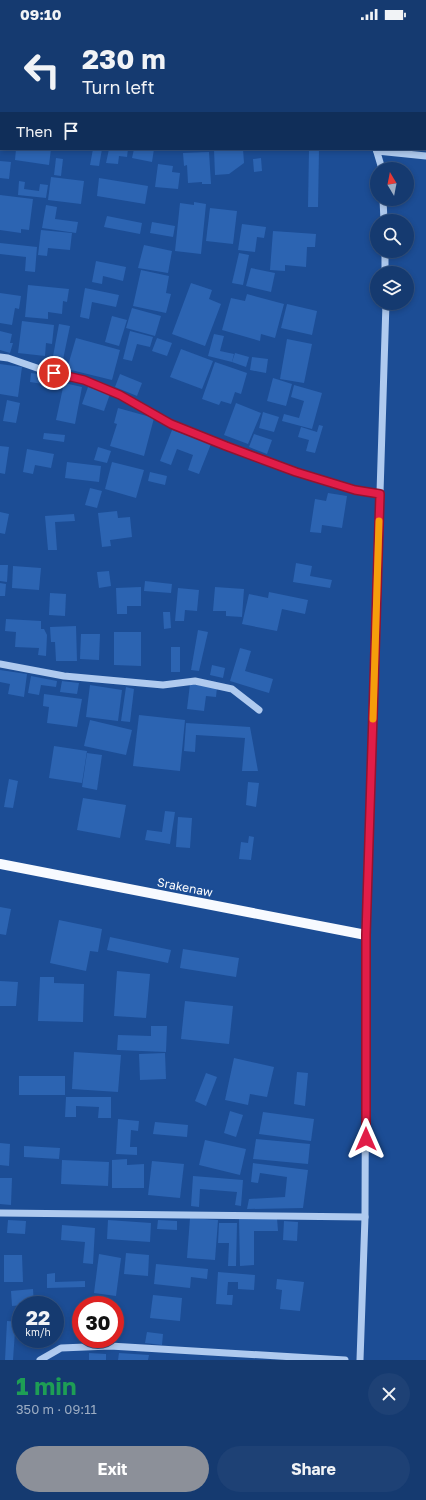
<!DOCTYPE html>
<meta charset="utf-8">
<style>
:root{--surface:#153a70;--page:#1e4175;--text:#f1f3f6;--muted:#9dadc3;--line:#345483;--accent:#8c9099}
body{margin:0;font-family:"Golos Text",sans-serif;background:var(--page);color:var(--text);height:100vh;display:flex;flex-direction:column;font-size:15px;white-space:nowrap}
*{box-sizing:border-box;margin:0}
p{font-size:13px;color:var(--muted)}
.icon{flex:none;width:22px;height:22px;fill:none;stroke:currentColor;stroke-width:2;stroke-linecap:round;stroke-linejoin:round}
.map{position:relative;height:1332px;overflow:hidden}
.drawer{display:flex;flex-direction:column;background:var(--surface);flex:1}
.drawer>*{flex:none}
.top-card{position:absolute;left:0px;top:0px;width:426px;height:122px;box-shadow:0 2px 6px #0003,0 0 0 1px var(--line);background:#153a70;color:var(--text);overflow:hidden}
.needle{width:26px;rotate:350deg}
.buttons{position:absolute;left:370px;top:134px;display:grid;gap:8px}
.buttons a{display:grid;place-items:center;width:44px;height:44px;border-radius:50%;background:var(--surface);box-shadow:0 2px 6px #0003,0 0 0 1px var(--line);font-size:20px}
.speed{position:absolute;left:12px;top:1268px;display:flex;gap:8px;font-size:20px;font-weight:700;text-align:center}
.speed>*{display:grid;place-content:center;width:52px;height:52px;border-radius:50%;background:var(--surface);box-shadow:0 2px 6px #0003,0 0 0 1px var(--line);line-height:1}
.speed small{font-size:10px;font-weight:400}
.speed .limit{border:6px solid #d22;background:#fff;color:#111}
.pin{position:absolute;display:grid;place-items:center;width:34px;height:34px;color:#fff;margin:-17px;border:2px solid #fff;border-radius:50%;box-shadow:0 1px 4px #0007}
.me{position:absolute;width:44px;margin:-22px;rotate:0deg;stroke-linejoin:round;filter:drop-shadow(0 0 3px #0008)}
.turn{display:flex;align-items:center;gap:14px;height:84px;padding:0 16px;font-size:18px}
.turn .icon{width:52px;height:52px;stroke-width:2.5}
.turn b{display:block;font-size:28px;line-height:34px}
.then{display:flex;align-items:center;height:38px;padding:0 16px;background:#0003;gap:8px;font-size:15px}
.round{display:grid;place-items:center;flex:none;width:42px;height:42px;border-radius:21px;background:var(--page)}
.headline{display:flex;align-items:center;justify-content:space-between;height:68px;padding:0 16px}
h1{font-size:24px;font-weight:700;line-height:30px;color:#1e9e55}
.button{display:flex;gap:8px;margin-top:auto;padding:8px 16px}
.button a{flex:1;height:46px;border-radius:24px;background:var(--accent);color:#fff;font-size:16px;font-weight:700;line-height:46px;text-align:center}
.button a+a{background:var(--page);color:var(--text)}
.status{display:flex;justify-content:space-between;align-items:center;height:28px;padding:0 20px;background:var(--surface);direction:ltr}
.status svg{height:11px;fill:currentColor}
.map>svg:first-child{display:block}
.green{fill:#265fad}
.building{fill:#2c64b2}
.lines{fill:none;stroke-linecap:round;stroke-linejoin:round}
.minor{stroke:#afcaef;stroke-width:7}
.major{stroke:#f7faff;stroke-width:10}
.route-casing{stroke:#92132f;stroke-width:10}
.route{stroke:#e11d48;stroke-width:7}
.slow{stroke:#f59e0b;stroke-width:7}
.labels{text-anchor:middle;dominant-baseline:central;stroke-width:4;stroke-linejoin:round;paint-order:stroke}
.street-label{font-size:12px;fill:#fff;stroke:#1c4d95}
</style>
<div class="status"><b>09:10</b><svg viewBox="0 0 49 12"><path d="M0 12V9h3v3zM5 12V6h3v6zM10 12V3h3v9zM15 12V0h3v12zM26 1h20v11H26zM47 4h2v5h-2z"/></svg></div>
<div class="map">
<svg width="426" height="1332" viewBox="0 0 426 1332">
<rect width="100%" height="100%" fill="#1c4d95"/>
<polygon class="green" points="338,0 426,0 426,123 409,121 425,121 425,1"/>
<g class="building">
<polygon points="16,121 51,121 49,137 15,132"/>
<polygon points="93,121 102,121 99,138 90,137"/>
<polygon points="109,121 128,121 127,129 119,128 118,136 106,135"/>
<polygon points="134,121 154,121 152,134 132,130"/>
<polygon points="214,121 243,121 244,135 229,146 215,147"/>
<polygon points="309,121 319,121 318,179 308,179"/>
<polygon points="209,124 211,156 202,156 202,154 188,155 187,137 184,138 183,125"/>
<polygon points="56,130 63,131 61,148 54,147"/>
<polygon points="261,130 262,143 254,144 253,131"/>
<polygon points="0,133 11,134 9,151 0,150"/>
<polygon points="158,136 173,138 172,144 180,145 178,161 155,159"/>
<polygon points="51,149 84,153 81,176 48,172"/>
<polygon points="99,150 148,158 145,176 97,168"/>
<polygon points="19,153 25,154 24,161 39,163 40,156 48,157 46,170 18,167"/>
<polygon points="0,167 33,171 29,202 21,201 21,205 0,202"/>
<polygon points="194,174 206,176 201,226 175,223 180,175 194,177"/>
<polygon points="46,177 57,179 55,191 78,194 76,205 42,200"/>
<polygon points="210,180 237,183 233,216 206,213"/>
<polygon points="107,188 142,195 140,206 104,199"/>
<polygon points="152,194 175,198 173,209 150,205"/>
<polygon points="242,196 266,199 264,210 257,209 255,224 238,222"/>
<polygon points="41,202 72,205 70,222 48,220 47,228 38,227"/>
<polygon points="273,203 316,206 315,219 307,219 306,239 285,237 285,243 270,242"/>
<polygon points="0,215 37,219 35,244 25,243 26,229 0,226"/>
<polygon points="144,217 172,223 168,245 138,240"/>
<polygon points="239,225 249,227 243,257 232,255"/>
<polygon points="96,233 126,239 123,253 103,248 102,256 92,254"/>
<polygon points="251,240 275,245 271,264 246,258"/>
<polygon points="141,242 169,248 166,265 171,266 166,285 133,278"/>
<polygon points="191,255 212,262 209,271 221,276 205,318 172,306"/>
<polygon points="28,257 69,261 67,274 63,273 62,286 48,284 48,291 25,289"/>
<polygon points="85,260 119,267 116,279 92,274 89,291 80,289"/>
<polygon points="0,265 21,268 19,281 15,280 12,297 0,295"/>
<polygon points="247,266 284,276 275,310 261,306 260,313 222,302 231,270 245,273"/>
<polygon points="287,276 317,283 312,307 281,300"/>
<polygon points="132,280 161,288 155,308 126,300"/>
<polygon points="112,288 127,292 119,318 105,314"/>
<polygon points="22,293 54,297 52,316 46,315 45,328 18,325"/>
<polygon points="59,296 70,298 61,341 51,339"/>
<polygon points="0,303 12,306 10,315 13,315 10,325 0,322"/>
<polygon points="130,303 153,309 150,319 137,316 132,333 123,331"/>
<polygon points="214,306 224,308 220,323 234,326 232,334 208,328"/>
<polygon points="76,310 120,322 112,352 67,341"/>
<polygon points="157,310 172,315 167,328 152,323"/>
<polygon points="287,311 312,316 304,355 280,351"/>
<polygon points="181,321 213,333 202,361 170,349"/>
<polygon points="235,325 249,329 246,339 232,334"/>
<polygon points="252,329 268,331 266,345 250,342"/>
<polygon points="215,334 247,345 241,366 235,364 231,376 221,373 219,377 202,371"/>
<polygon points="0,336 22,339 18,369 0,366"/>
<polygon points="31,345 57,349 56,358 30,354"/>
<polygon points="120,346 142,355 137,368 115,359"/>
<polygon points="273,350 292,356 286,378 267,373"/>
<polygon points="64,355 82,359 75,396 56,392"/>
<polygon points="294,357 322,365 312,401 282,393 284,386 299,390 304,373 291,369"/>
<polygon points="88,359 110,366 104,383 82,376"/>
<polygon points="7,372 20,375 16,395 3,393"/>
<polygon points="236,375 261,385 248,416 224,407"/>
<polygon points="118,380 154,390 144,428 110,418 117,396 114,395"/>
<polygon points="263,384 279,389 274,404 259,400"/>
<polygon points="319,397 323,398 315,425 306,423 309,412 298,409 301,399 317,404"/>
<polygon points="172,402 211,416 199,446 188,442 193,427 177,421 171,437 160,433"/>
<polygon points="44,405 65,407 64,414 43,411"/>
<polygon points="254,406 272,412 267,426 249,419"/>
<polygon points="0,418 9,419 5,446 0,445"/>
<polygon points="98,419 111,423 107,435 94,432"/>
<polygon points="27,421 54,426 51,440 35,437 33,446 23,444"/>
<polygon points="67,434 101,438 99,454 65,450"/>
<polygon points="112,434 144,442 136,470 105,461"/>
<polygon points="150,444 167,448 165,457 148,453"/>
<polygon points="90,460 102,463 97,480 85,477"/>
<polygon points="328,465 347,468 342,500 322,497 321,505 310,504 315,471 326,473"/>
<polygon points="117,483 118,490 130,489 132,509 110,512 111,518 102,519 98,485"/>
<polygon points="0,484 9,486 5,506 0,505"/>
<polygon points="74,486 75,493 55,494 57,522 48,522 45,488"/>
<polygon points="296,535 312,538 310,548 332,552 330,560 293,554"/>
<polygon points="0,537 8,537 7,554 0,553"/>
<polygon points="13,538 41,540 39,562 12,560"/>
<polygon points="109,543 111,558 99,560 97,544"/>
<polygon points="145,553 172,556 171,565 144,563"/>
<polygon points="0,555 6,556 5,568 0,568"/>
<polygon points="141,559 141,578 127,578 127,586 117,586 116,560"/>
<polygon points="215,559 244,561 242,589 226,588 226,583 213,583"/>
<polygon points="178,560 199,562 197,583 185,582 184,593 175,593"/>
<polygon points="269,564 308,572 305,586 282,581 277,603 242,596 249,566 268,570"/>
<polygon points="50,565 66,566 65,588 49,587"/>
<polygon points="163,584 170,584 171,600 164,601"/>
<polygon points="6,591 41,593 41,601 44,601 47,607 46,628 38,627 39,620 15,619 16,604 5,603"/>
<polygon points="76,598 77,633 56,633 55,614 51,614 50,599"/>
<polygon points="198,602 208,604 199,643 191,642"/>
<polygon points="114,604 141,604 141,638 114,637"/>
<polygon points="81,606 100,606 99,632 80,631"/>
<rect x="171" y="619" width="9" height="25"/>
<polygon points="240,620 251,623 245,643 273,651 269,665 230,653"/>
<polygon points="212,637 225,640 223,650 210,647"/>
<polygon points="0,642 27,646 24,669 8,666 10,656 0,654"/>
<polygon points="31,648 57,653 56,659 41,657 39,667 28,665"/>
<polygon points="62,653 79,655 77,666 60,664"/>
<polygon points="190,656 217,659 216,669 206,668 204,683 187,681"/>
<polygon points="90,657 122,662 118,693 86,689"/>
<polygon points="126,659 134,661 130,694 121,693"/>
<polygon points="44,666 82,671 77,699 47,695 49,679 43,678"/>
<polygon points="139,687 185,692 180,743 133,738"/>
<polygon points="90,692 132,702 126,727 84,718"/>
<polygon points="186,695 250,699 258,743 242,743 245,710 196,707 195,724 184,723"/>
<polygon points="54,718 87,723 82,755 49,750"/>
<polygon points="87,725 102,727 97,762 82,759"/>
<polygon points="9,751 18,753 13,780 4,779"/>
<polygon points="248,754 259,755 256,779 246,777"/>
<polygon points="83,770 126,777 120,810 77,802"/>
<polygon points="165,783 175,784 170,816 145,812 147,802 162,804"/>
<polygon points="178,789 192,790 190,820 176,819"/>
<polygon points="249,808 254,809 251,832 239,831 241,814 248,815"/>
<polygon points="0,879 11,881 6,907 0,906"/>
<polygon points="59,892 102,901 98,924 90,923 86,943 50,935"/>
<polygon points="110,909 171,922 168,935 107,922"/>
<polygon points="183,921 239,930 236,949 180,940"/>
<polygon points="117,943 150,946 146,990 114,988"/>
<polygon points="40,949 54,949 54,955 84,956 83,994 38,993"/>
<polygon points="0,953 18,954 16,978 0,978"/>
<polygon points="185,973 233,978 229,1016 181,1011"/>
<polygon points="151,998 167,998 166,1024 117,1022 118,1007 151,1008"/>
<polygon points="74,1024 121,1027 118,1064 72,1061"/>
<polygon points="165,1025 166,1051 140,1052 139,1026"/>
<polygon points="234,1030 274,1039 267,1069 250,1066 248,1077 225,1072"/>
<polygon points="297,1044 308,1045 305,1078 294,1076"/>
<polygon points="206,1045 217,1049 206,1078 195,1073"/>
<rect x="19" y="1048" width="46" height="19"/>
<polygon points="66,1069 111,1069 111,1090 98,1090 99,1079 76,1078 76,1089 65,1089"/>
<polygon points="230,1083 243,1087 236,1109 224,1105"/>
<polygon points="263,1084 314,1091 311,1113 259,1106"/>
<polygon points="118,1091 139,1093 138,1103 131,1102 130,1119 137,1119 137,1127 116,1126"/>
<polygon points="155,1094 188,1097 187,1109 153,1106"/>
<polygon points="256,1111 310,1116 308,1136 253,1131"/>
<polygon points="205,1112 246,1121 240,1147 199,1137"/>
<polygon points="0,1115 10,1116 9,1138 0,1137"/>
<polygon points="24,1118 60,1120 59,1131 24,1129"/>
<polygon points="127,1131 127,1137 144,1136 144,1160 112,1160 112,1132"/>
<polygon points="62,1132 109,1134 108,1158 61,1156"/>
<polygon points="152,1133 184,1136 180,1170 148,1167"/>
<polygon points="253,1135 308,1142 303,1180 247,1181 249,1171 285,1169 287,1149 260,1145 258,1155 251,1154"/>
<polygon points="193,1148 243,1152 241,1178 235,1177 237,1164 200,1161 199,1179 191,1178"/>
<polygon points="0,1150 12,1150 11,1177 0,1176"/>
<polygon points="190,1190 218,1192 215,1232 187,1230"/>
<polygon points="277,1190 278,1203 254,1203 254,1237 240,1238 239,1191"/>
<polygon points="8,1192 26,1193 25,1206 7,1205"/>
<polygon points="108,1192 151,1195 150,1214 107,1211"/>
<polygon points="158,1192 177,1193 177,1202 157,1201"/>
<polygon points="284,1193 298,1194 297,1213 283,1212"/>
<polygon points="219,1195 237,1195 236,1238 228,1238 229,1215 218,1215"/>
<polygon points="62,1197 95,1200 93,1236 83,1235 85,1214 61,1212"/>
<polygon points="126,1225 149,1227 148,1248 124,1246"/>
<polygon points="99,1226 121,1230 116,1268 94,1265"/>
<polygon points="4,1227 22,1227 23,1254 4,1254"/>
<polygon points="156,1236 208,1241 207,1251 191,1249 190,1260 154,1256"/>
<polygon points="218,1244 255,1247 254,1262 238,1261 238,1254 228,1254 227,1267 233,1267 232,1277 216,1276"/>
<polygon points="55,1245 55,1254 85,1253 85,1259 47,1260 47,1246"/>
<polygon points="277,1251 304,1254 300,1283 280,1281 282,1262 276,1261"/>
<polygon points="33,1261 34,1276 12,1278 11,1263"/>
<polygon points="153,1267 182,1270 180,1293 150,1290"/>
<polygon points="115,1291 118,1291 116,1313 115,1313"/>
<polygon points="7,1293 21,1294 21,1303 15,1303 13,1332 5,1332"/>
<polygon points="147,1304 163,1306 162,1317 145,1315"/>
<polygon points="89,1325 106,1326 106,1332 89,1332"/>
<polygon points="119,1325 149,1327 148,1332 118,1332"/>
</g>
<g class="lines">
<g class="minor">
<polyline points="269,0 270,1"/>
<polyline points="320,0 321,1"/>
<polyline points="0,79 1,79"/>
<polyline points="376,121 382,141"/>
<polyline points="377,123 426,128"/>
<polyline points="383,171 384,193"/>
<polyline points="385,223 385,245"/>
<polyline points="0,329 8,330 40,341 84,352 120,367 171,396 225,418 296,444 355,462 380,466"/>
<polyline points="0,636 64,648 163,657 195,653 232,661 259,682"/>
<polyline points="0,1185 365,1189"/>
<polyline points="40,1332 61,1320 110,1318 345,1332"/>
<polyline points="360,1332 365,1189 366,907 386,275"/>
</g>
<polyline class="major" points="0,836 366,907"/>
</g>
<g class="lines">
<g class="route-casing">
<polyline id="route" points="54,345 84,352 120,367 171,396 226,418 296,444 355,462 380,466 366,907 366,1111"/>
</g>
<use href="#route" class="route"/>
<polyline class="slow" points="373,691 379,493"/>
</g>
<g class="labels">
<g class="street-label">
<text transform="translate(185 859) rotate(11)">Srakenaw</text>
</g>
</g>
</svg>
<div class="buttons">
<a><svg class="needle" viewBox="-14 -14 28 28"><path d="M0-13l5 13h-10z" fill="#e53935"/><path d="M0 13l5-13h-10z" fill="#9dadc3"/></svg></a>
<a><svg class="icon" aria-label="search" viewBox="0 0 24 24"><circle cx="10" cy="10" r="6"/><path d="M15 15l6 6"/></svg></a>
<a><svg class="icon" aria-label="layers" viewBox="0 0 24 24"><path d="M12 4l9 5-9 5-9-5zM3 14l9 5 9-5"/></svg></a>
</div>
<div class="speed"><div>22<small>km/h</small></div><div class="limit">30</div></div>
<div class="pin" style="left:54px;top:345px;background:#d93025"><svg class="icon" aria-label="arrive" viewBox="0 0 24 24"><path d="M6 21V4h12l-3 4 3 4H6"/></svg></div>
<svg class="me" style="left:366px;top:1111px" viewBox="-20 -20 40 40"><path d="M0-17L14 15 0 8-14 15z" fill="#e11d48" stroke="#fff" stroke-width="4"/></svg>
<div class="top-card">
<div class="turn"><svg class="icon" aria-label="left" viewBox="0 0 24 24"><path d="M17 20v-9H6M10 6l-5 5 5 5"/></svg><div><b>230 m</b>Turn left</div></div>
<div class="then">Then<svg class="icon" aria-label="arrive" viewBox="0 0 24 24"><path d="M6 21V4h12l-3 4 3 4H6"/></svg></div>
</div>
</div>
<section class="drawer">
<div class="headline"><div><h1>1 min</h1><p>350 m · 09:11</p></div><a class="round"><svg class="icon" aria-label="close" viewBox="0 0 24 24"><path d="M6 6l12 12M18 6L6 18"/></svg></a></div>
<div class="button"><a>Exit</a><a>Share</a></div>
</section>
